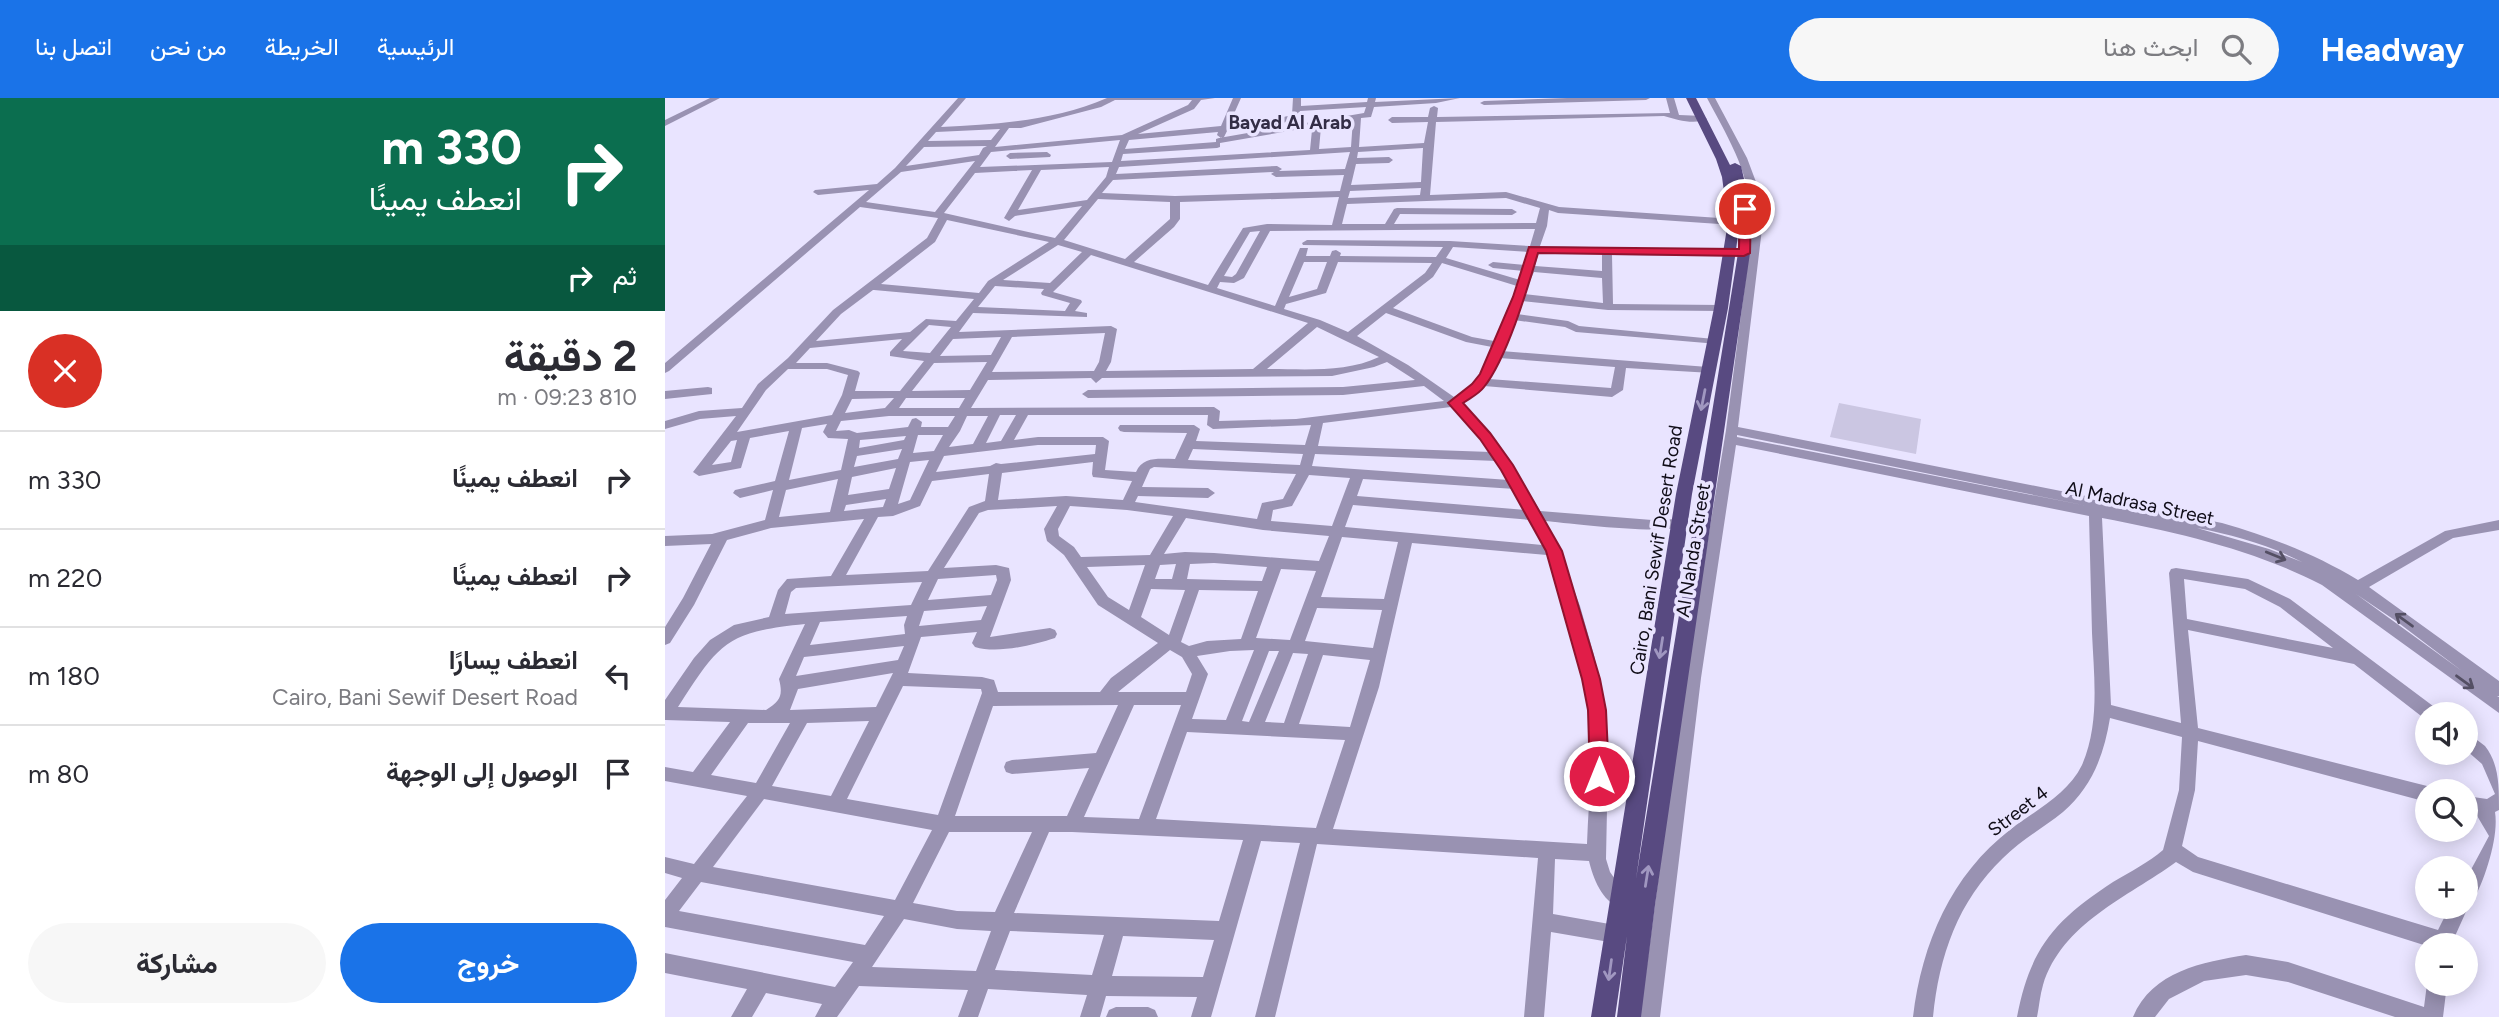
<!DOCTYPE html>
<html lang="ar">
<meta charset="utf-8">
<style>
:root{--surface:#fff;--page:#f7f7f7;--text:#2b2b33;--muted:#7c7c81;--line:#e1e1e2;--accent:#1a73e8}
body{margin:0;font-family:Figtree,Vazirmatn,sans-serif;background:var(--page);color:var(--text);direction:rtl;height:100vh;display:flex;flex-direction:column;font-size:26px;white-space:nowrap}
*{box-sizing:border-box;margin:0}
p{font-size:23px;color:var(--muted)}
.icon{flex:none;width:38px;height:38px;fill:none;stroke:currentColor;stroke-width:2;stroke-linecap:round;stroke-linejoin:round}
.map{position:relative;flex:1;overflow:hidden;direction:ltr}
.sheet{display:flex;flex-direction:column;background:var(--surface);width:665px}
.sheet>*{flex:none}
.top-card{background:#0b6e4f;color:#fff;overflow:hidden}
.fabs{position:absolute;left:1750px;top:604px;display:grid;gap:14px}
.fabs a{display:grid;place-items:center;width:63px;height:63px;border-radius:50%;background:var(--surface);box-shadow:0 4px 18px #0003;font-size:35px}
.pin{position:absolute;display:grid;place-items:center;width:60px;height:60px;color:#fff;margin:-30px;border:4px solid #fff;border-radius:50%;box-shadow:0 2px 7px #0007}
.me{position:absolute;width:77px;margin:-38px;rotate:0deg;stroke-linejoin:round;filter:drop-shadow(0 0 5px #0008)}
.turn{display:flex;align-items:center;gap:24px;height:147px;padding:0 28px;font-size:32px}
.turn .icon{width:91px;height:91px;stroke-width:2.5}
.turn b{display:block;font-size:49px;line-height:60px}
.then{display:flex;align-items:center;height:66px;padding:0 28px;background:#0003;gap:14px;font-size:26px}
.round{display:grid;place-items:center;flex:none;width:74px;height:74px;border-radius:37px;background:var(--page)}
.summary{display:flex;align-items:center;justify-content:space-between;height:119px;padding:0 28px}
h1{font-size:42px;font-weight:700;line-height:52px}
.cta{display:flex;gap:14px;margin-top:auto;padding:14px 28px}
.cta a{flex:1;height:80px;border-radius:42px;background:var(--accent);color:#fff;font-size:28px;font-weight:700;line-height:80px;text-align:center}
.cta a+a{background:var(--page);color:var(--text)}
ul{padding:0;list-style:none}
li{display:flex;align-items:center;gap:21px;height:98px;padding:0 28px;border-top:2px solid var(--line)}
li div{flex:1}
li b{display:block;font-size:26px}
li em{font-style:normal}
header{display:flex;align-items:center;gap:42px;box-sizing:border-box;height:98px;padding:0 35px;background:var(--accent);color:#fff}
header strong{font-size:33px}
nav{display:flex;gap:38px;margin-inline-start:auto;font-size:24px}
.search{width:490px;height:63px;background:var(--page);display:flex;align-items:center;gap:18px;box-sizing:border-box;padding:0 24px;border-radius:38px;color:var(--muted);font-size:26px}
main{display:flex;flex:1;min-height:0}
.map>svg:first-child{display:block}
.green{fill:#cbc6e2}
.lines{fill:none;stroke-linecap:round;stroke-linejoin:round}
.minor{fill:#9992b2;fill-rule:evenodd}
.major{fill:#584a81;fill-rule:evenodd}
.oneway{stroke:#a097c0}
.oneway2{stroke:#544f64}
.route{fill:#e11d48;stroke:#92132f;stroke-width:2}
.labels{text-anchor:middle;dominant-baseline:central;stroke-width:7;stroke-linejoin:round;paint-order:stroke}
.far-quarter-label{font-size:19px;font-weight:bold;fill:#332d46;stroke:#e9e4ff}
.street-label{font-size:19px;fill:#0f0c17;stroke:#e9e4ff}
</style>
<header>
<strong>Headway</strong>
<div class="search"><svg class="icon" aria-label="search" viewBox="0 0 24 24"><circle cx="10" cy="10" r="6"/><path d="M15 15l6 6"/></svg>ابحث هنا</div>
<nav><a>الرئيسية</a><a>الخريطة</a><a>من نحن</a><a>اتصل بنا</a></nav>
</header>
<main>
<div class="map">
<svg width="1834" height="919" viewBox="0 0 1834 919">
<rect width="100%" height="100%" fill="#e9e4ff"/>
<polygon class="green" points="1174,305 1256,321 1251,356 1165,339"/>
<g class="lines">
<g class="minor">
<polygon points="45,0 55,0 0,28 0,22"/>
<path d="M293,0H301L276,29C332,26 389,23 442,0H550L536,2L529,11L473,36L556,28L568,0H576L564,27L597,24L627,17L628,0H636V8L702,4L703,0H711L710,4L795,0L771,5L709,9L706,19L696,20L694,49L759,45L763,24L727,25L723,22L727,19H763L765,10L769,8L773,10L772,19L1005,15L1001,0H1009L1014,17L1038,18L1042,21C1029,27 1013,22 999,18L771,24L765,97L841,94L894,109L1069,121L1074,124L1069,127L893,115L884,112L882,128L875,148L1079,152L1084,155C1093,89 1072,56 1042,0H1050L1082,60L1094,92L1097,131L1073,329L1557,425C1606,439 1650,456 1693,482L1780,433L1834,422V432L1788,440L1704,489L1834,583V598H1832L1834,599V615L1657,487C1587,451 1514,435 1437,420L1446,607L1516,625L1504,475L1506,471L1511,470L1583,481L1625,501L1772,611L1774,616H1762V621H1760L1689,566L1523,532L1533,630L1762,688L1769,693H1762V704L1533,643L1530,692L1517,748L1533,759L1773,832L1785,808H1801V781L1824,738L1811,716L1801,714V698L1822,701L1830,696L1817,666L1801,652V635C1808,638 1813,643 1820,648C1834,666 1834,687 1834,712L1830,714C1834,739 1820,782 1807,805L1804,807L1786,847L1762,848L1528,774L1511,764C1463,799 1397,825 1378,887C1375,897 1374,909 1372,919H1352C1365,850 1390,822 1448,784C1465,774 1484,764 1498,752L1514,692L1517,639L1445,620C1439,657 1427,689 1398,714C1378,730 1356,742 1338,760C1293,803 1274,858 1268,919H1248C1257,845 1286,777 1346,731C1371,712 1403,696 1417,667C1435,626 1429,579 1427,535C1426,496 1425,457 1424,418L1071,347L1036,580L995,919H975L1020,580L1061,332L1084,155L1079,158L947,157L948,206L1056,207L1061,210L1056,213L943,212L857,203L852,216L903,223L914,228L1049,241L1055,244L1053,246L911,234L900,229L849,222L836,253L1043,269L1047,271V275L961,270L958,292L947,299L819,288L796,305C829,338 852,373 875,413L987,422L1015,421L1022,426C1010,439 903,425 880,423L896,453L895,455L915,508L929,557L938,602L943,662L941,761L945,774L964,801L962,807L955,810C937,803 928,780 924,763L890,761L888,816L950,827L957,829L959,836L957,843L950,845L886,834L879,919H859L873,760L652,746L610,919H590L635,745L596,743L546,919H526L532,899L441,898L435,919H415L422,897L323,891L313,919H293L303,892L194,888L172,919H150L157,906L101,895L87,919H66L82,891L0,875V855L170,889L188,864L0,829V802L17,780L0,775V759L29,766L82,698L0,683V669L28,674L65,624L0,622V602L29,560L45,542L69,527L104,519L113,492L122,481L166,478L199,421L106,430L62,442L29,507L5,545L0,547V529L18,500L46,446L0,448V438L47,436L100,422L108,392L75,400L68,395L70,392L110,383L124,333L85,340L76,370L34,378L28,374L71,318L35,321L0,331V323L34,313L77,310L93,286L123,260L168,212L262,140L273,120L195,109L4,273L0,275V265L204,92L153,97L148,94L150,92L212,86L230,70ZM450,2H527L523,7L457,37L330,49L344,30H356L436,9ZM701,9L699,15L554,40L551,41V44L460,51L464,42L553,34L552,37L556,40L559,39L562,33L597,30L634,21L635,13ZM688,21L686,49L654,51L656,29L654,27ZM335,31L326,42L263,43L271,34ZM635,31L647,32L645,52L456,63L458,56L552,50L555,49V45ZM455,42L447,64L315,69L326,54ZM322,48L318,50L314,57L241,68L259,49ZM758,50L756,84L686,87L691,66L724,65L728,62L724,59L692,60L693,54ZM685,54L680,71L614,73L617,71L612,68L451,76L454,69ZM310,63L270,114L201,104L236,74ZM444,69L441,79L422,102L353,112L376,72ZM367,72L339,120L344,123L350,118L417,108L390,140L279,115L310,75ZM609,74L606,76L611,79L679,77L675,93L510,98L437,95L448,82ZM756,90L755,97L683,100L685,93ZM674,99L667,127L602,126L578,130L543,187L469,164L509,129L515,121V104ZM841,100L875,110L871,125L729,126L735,116L847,117L852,114L847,111L732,110L729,111L720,126H677L682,106ZM433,101L505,104V121L460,161L399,142ZM282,122L384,144L323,183L314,195L216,186L270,144ZM870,131L865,148L785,143L642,142L637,145L638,147L778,149L771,159L675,158L676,155L671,152L667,153L665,158H641L643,150H635L610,208L552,190L555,184L569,185L579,180L605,133ZM595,133L571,176L567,179L559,178L585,134ZM393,147L417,154L385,185L338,182ZM788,149L864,154L860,167L828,164L823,167L828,170L859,173L855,182L781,160ZM874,154L937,156V173L870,168ZM426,157L643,225L588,271L441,273L446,264L452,231L446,228L294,234L308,215L422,219V215L410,213L417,204L416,202L388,194ZM639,164H662L652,191L624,199ZM673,164L767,165L760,175L683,234L655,222L619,211L621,206L661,195ZM777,165L852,188L829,243L807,239L728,210L768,179ZM869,174L937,180L938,205L859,196ZM330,188L379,191L376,195L377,197L405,205L400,213L313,209ZM208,192H209L309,201L291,223L261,221L245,234L151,243L176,216ZM721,215L801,244L827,249C815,276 815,282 789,299L743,267L692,238ZM264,227L286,229L265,255L238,253ZM652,229L714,259C681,275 638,271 602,271ZM440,235L434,264L429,273L327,274L347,239ZM336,239L326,257L275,258L288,241ZM237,241L225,254V258L259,263L235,293H190L195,275L193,273L162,265H131L145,250ZM834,260L950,269L946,290L824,281ZM322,264L305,292L247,293L269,265ZM722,264L750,282L678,289L423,292L417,296L423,300L678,297L759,288L779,303L631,321L554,323L555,313L549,309L306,310L323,282L426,280L431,285L437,280L667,278L709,269ZM123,271H162L183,277L177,297L167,317L72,334L101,292ZM229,300L220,310L180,315L187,301ZM241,300H300L294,310H234ZM786,309L813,336L826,354L653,348L658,325ZM335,317H351L336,343L321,345ZM363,317H543L542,327L548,331L646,327L640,347L531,343L535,331L529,327H455L453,330L455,333L459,334L522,335L510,361C494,361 478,358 471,374L440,372L444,343L438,339H373L349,342ZM224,318H290L283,329H256L257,324L251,320L247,321L243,329L192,335L184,332L171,333L176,323ZM302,318H323L308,346L284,349L295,333ZM162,326L158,334L163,340L183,341L176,372L124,382L137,330ZM253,337H278L269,353L248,355ZM1072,337L1423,408L1072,339ZM241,338L239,342L194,350L195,342ZM72,342L66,364L47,367L66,343ZM373,347H431L430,356L336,366L331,365L325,368L271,374L279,358ZM237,351L233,361L189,369L192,358ZM528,351L638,356L635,367L523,362ZM650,356L832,363L844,382L647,368ZM264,362L245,402L233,406L245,364ZM428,364L427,376L428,379L467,383L458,402L401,398L333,402L337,375ZM489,369L631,376L618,401L597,405L592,421L470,404L473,398L543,400L550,395L543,390L477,389L485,371ZM231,370L224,391L183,397L187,379ZM324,376L320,403L304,409L263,473L181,477L213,419L228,418L255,408L267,383ZM644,377L685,380L667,428L606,423L608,412L627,408ZM173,381L165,414L114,419L121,392ZM698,381L850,391L861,412L692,398ZM221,401L218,409L179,413L181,407ZM688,407L866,422L877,447L680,429ZM392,408L379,431L382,443L399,457L433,507L493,545L446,580L435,594H333L329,582L317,579L243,575L256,539L312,534L307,545L310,549C333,556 368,547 390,540L392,536L390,532L385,530L325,539L346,482L344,470L331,467L279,470L314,415L323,412ZM405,408L462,412L508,418L485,457L416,459L409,449L394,438L393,431ZM521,420L598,432L664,438L654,463L549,455L520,454L499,456ZM1532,430C1568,437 1604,447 1637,464L1604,451ZM677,439L733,444L719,501L656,499ZM747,445L882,457C906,517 923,580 926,644C927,679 923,712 922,746L668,731L714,589ZM549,465L602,469L597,483L522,481L525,466ZM511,466L507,481H490L495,467ZM480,467L464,512L443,499L422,469ZM616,471L651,473L625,542L591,540ZM331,477L332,482L326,497L263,502L273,481ZM1519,481L1580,491L1615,509L1668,550L1522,521ZM257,484L246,507L120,516L126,494L131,490ZM486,491L520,492L504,537L476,519ZM534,492L593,493L576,541L542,543L524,548L516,544ZM1691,496L1731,523L1797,573ZM322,508L316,522L254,528L259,513ZM652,510L717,512L708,550L640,543ZM242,518L239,527L240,536L145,547L155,524ZM140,526L114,581C118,597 116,603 101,612L13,609C55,544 61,534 140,526ZM239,548L233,562L131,578L139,559ZM505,552L517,559L527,576L521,594H453ZM589,552L561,622L527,621L543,576L532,558L565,553ZM604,553H614L584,624L577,623ZM628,555L643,556L619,625L600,624ZM658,557L705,562L685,629L634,626ZM228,575L211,609L125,612L133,591ZM238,588L316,591L317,595L273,717L182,701ZM453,607L431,655L347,662L341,664L339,669L341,674L347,676L424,670L402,718H290L328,608ZM469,607H516L474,721L419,719ZM204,623L166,698L107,688L142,625ZM83,625H125L91,685L46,677ZM522,634L680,642L651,730L491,721ZM99,701L267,732L230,802L48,769ZM284,734H367L330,814L292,813L248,805ZM384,734H407L578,742L554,823L349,815ZM36,784L219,818L200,847L14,813ZM239,821L292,831L326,833L311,873L207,869ZM345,833L439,837L427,877L330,872ZM458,838L549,842L538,879L447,878Z"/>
<polygon points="902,0 985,0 981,2 819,7 815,5 819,3"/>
<polygon points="382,54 386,57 385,59 345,61 341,58 345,55"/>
<polygon points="43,289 47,290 47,296 0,301 0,293"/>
<path d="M1581,857L1623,864L1759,909L1762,886H1782L1778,919H1730L1623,884L1581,877L1539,883L1504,901L1490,919H1468C1487,873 1538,864 1581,857Z"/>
<polygon points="451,909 483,909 490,912 493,919 441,919 444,912"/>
</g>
<path class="major" d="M1021,0H1031L1065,67L1070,65L1076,68L1086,111L1085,155L990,807L976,919H952L962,838L950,919H926L1011,396L1049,210L1063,124L1057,79L1051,61ZM1073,137V155L971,781L1027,396L1063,210Z"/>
</g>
<defs><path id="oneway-shaft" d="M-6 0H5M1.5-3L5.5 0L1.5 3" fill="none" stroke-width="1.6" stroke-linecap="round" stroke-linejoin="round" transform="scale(1.75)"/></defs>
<g class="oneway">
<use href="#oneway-shaft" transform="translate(1038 302) rotate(101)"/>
<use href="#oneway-shaft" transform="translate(996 550) rotate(99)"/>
<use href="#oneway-shaft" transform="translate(982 778) rotate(-81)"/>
<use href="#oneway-shaft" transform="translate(945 872) rotate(98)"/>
</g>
<g class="oneway2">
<use href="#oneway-shaft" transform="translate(1611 458) rotate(22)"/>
<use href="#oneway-shaft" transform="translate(1739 522) rotate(-144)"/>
<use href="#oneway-shaft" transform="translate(1800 584) rotate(36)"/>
</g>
<path class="route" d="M1080,107L1086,111L1085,155L1079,158L873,155C862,192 842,260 819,289C814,296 805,300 798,305L825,335L848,367L897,453L935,581L941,612L944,678L941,684L934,686L928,684L925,678L923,612L917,581L881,453L836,372L815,341L783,305L807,286L815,276L848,199L864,149L1074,151L1075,111Z"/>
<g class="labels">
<g class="far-quarter-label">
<text x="625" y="24">Bayad Al Arab</text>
</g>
<g class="street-label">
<text transform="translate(1475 405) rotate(12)">Al Madrasa Street</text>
<text transform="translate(991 452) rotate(-81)">Cairo, Bani Sewif Desert Road</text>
<text transform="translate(1028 452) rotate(-81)">Al Nahda Street</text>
<text transform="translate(1353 713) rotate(-37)">Street 4</text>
</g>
</g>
</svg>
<div class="fabs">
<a><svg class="icon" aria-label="sound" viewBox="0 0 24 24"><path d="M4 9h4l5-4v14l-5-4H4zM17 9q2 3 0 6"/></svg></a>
<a><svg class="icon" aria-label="search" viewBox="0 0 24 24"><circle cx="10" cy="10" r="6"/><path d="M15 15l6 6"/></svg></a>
<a>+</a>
<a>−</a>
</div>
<div class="pin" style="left:1080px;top:111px;background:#d93025"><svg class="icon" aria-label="arrive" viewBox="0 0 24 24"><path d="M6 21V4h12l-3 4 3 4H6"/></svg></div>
<svg class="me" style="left:934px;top:678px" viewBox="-20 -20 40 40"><circle r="17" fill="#e11d48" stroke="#fff" stroke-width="3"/><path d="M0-11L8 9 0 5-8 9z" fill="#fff"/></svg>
</div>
<section class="sheet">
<div class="top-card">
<div class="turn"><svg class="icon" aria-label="right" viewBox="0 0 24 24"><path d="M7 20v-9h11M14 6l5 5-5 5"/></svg><div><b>330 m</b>انعطف يمينًا</div></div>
<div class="then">ثم<svg class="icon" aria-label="right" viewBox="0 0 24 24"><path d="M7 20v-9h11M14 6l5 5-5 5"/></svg></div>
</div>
<div class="summary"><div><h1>2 دقيقة</h1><p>810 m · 09:23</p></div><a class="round" style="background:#d93025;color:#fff"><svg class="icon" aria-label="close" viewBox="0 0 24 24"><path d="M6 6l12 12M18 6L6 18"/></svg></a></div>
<ul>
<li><svg class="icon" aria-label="right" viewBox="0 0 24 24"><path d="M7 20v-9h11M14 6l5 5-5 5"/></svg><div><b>انعطف يمينًا</b></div><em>330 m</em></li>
<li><svg class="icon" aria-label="right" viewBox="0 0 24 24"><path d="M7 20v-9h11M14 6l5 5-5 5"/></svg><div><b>انعطف يمينًا</b></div><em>220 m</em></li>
<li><svg class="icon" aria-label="left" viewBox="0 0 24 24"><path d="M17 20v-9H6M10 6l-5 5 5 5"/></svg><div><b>انعطف يسارًا</b><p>Cairo, Bani Sewif Desert Road</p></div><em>180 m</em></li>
<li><svg class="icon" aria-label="arrive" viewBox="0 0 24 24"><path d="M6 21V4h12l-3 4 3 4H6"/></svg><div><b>الوصول إلى الوجهة</b></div><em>80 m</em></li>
</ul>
<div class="cta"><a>خروج</a><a>مشاركة</a></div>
</section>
</main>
